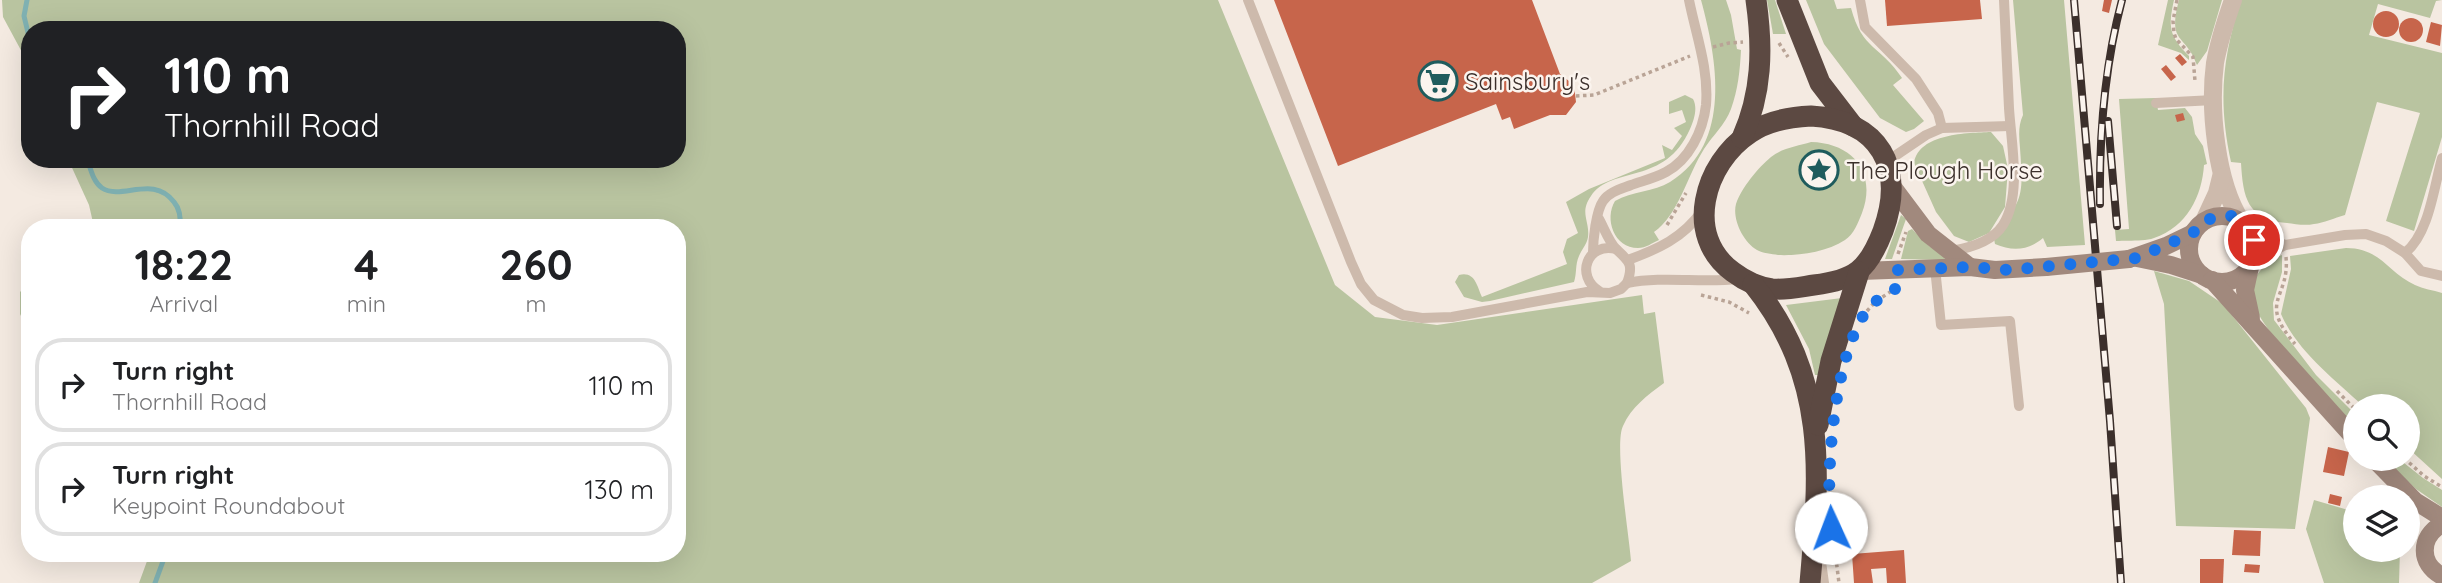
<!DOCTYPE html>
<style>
:root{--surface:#fff;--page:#f2f2f2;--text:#202124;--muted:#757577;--line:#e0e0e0}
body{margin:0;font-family:Quicksand,sans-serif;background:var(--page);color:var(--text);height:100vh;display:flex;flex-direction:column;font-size:26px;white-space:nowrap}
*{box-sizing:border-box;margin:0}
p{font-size:23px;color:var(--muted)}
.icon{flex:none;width:38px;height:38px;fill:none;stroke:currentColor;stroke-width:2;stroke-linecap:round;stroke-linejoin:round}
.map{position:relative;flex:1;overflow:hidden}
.details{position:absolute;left:21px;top:219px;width:665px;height:343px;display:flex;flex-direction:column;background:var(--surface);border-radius:28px;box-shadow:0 7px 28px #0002}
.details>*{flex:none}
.hud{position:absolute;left:21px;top:21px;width:665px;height:147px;border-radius:28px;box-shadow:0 7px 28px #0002;background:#202124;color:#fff;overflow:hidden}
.fabs{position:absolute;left:2343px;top:394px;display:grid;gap:14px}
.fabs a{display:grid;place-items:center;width:77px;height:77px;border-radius:50%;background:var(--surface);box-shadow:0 7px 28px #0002;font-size:35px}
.pin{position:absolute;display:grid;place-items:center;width:60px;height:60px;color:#fff;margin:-30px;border:4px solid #fff;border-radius:50%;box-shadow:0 2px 7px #0007}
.me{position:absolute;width:77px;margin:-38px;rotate:358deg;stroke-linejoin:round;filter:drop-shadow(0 0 5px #0008)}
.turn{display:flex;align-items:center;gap:24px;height:147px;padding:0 28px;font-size:32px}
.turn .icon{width:91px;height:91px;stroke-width:2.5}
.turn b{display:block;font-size:49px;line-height:60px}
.eta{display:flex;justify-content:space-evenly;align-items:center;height:119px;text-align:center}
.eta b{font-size:42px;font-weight:800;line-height:49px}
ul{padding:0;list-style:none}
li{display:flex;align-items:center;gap:21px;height:94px;margin:0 14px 10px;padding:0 14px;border:4px solid var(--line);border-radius:28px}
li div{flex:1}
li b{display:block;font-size:26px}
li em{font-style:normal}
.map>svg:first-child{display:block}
.green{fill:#b9c4a0}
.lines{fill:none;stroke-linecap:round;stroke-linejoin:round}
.stream{stroke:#7fb1b2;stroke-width:5}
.building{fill:#c7654b}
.path{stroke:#b9a496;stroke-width:3.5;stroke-dasharray:3.5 3.5;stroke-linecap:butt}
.lane{stroke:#cdbaac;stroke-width:10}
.street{stroke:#cdbaac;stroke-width:18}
.secondary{stroke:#a1897d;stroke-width:18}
.highway{stroke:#5c4942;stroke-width:21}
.rail-casing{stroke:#3b2f2b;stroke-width:8}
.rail{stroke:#fbf4ee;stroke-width:5;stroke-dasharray:16;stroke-linecap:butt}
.secondary-bridge{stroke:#a1897d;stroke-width:18}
.route{stroke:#1a73e8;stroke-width:12;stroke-dasharray:0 21.6}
.labels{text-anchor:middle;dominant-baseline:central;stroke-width:5;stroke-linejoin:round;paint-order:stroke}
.poi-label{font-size:24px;fill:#3b2f2b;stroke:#fbf4ee;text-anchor:start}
</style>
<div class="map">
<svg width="2442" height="583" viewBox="0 0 2442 583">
<rect width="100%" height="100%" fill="#f4eae1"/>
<g class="green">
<path d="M2,0H1218L1335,285L1375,317L1437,325L1642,295L1644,314L1655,312L1664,383C1648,395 1631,407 1623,426C1614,444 1629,535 1631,561L1592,583H139L150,553H677V228L94,227L89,205L68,159H677V30H30V67L3,17Z"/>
<path d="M1701,0H1726L1731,15L1737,49L1741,50C1740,70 1738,90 1731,109C1725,125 1713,135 1704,149C1688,174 1678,216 1654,232L1659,240C1652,243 1646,248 1638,248C1614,248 1604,219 1615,201C1632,191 1654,192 1670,182C1733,143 1717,59 1701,0Z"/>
<polygon points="1767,0 1775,0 1786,34 1773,34"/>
<path d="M1806,0H1834L1837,9L1851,8C1862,50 1881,46 1902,78L1893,85L1924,121L1914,129L1906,132L1880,118L1824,44Z"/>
<path d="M2013,0H2064L2085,245L2047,247L2043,238C2029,250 2013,252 1995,244L1993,234C2025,201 2023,192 2020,148C2019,136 2018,126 2023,115Z"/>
<path d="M2168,0H2174C2168,27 2169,36 2189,56V60L2181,53L2158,45Z"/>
<path d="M2179,0H2222L2207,51L2197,65C2186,33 2167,45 2179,0Z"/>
<path d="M2241,0H2442L2436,1L2430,18L2378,4L2369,35L2442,53V137L2414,231L2386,221L2420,113L2377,102L2345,215C2334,218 2324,223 2314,224C2305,226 2295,224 2287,223C2247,220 2243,197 2241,163L2231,162C2218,102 2222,58 2241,0Z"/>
<path d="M1685,95L1693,99C1698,108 1694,120 1690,129C1665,186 1612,165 1591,196C1579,213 1590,221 1588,237C1587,244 1582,249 1579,256C1575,265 1577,273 1574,282L1490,301L1482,302L1464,297L1455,282L1459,275C1475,271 1477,286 1482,297L1567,264L1563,252L1567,239L1578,233L1566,202L1589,189L1665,158L1662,145L1672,150L1682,136L1674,128L1686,122L1682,110L1669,114V102Z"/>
<path d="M2156,98L2158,110L2185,108L2192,117L2195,134L2203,146L2207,164L2204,165C2202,196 2187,227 2154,238C2143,242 2127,240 2116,241L2115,230L2129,229L2119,99Z"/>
<path d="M1991,132L2003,146L2008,169L2005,207L1989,233L1969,242L1954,236L1936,212L1914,163C1919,133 1968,133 1991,132Z"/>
<path d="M1811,142C1853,143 1877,173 1862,213C1858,223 1854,234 1845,240C1827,252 1798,256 1778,255C1772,254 1762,253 1757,250C1743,242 1732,219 1736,204C1742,187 1758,168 1771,157C1782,148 1798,146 1811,142Z"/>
<polygon points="1901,215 1906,219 1892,259 1885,259"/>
<polygon points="1912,229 1929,246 1947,257 1943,260 1901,259 1908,231"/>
<path d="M2346,248C2381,248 2388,273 2415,285C2423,289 2433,290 2442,293V479L2408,448V406H2363C2334,379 2297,351 2281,314L2291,269L2290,256Z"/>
<path d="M2282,255V272L2273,303L2274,320L2316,375L2355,414V430C2334,406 2253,324 2252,296C2251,276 2265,262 2282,255Z"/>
<polygon points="2154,271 2189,281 2223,304 2306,408 2310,418 2295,529 2176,526 2164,304"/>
<polygon points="30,282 30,334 20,314 20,292"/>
<polygon points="1842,298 1819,375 1815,375 1809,349 1786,305"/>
<polygon points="2383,459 2399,459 2423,478 2442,490 2442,507 2416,489"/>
<polygon points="2314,500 2355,512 2356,550 2400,550 2399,583 2324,583 2306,529"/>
</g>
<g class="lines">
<g class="stream">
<polyline points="27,0 24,16 30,41"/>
<path d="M87,159C91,169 93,182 102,188C122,201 153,174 174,202C180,209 181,218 180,228"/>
<polyline points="155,583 166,553"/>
</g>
</g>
<g class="building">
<polygon points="1274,0 1532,0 1560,74 1574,85 1576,102 1566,115 1550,115 1514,129 1510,117 1502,120 1496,104 1338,166"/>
<polygon points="1885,0 1980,0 1982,19 1887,26"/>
<polygon points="2104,0 2112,0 2109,13 2102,11"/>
<circle cx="2386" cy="24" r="13"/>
<circle cx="2411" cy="30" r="12"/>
<polygon points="2431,22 2442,25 2440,46 2426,42"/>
<polygon points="2180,54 2187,62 2182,66 2175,58"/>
<polygon points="2166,65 2176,77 2171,81 2161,69"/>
<polygon points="2183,113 2185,120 2177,122 2175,115"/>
<polygon points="2328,447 2349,452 2344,476 2323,472"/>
<polygon points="2330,494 2342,497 2340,506 2328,503"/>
<polygon points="2234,530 2261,531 2260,556 2232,555"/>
<polygon points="1904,550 1906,583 1887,583 1886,568 1871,569 1873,583 1854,583 1852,554"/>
<polygon points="2200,559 2224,559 2223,583 2200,583"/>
<polygon points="2245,564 2260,565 2259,573 2244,572"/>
</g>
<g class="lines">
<g class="path">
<polyline points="2177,0 2173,21 2174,33 2176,39 2193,57 2195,81"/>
<polyline points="1779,43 1788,57"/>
<polyline points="1713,47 1729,43 1743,42"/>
<polyline points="1576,96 1594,95 1690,56"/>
<polyline points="1667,225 1686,193"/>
<polyline points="1898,254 1906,232"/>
<path d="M2286,257C2290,299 2257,300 2295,344"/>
<polyline points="1701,295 1729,302 1749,313"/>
<polyline points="1867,311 1875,302 1899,286"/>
<polyline points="2337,391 2356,410"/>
<polyline points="2404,458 2424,476 2442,487"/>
<polyline points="1834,543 1839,583"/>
</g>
<g class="lane">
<path d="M1248,0L1351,262L1361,284L1374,300L1403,315L1422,318L1452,317L1587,292L1610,293L1621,289L1627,283C1634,264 1629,261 1616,249C1609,242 1604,228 1599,219"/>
<polyline points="1860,0 1865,27 1916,79 1938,113 1942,128"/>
<polyline points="2156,103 2214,100"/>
<polyline points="1886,162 1926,135 1942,128 2010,126"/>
<polyline points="2249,229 2285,245"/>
<path d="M1951,251C1970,248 1992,242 2003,225C2022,195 2011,142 2009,108C2007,72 2006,36 2004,0"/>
<path d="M1593,253C1593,240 1596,211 1603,201C1609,192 1621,189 1631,185C1642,181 1655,178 1666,172C1689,160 1703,131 1706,105C1709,69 1696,35 1689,0"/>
<path d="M2405,253C2429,234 2434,187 2442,158"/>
<path d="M1628,260C1658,249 1683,238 1702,211"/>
<polyline points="2253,262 2285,245 2345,235 2366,234 2386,241 2405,253 2421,271 2442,276"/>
<polyline points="1935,268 1941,325 2010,321 2019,406"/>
<path d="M1627,283C1663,276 1701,283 1738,279"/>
<path d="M1599,291C1575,276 1587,242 1616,249"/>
<polyline points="1820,555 1824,583"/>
</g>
<g class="street">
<path d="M2233,0C2226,20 2219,41 2215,63C2209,109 2216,182 2241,221"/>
<polyline points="2204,221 2217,193 2221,177"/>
</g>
<g class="secondary">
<polyline points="1892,186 1928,234 1970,267"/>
<circle cx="2222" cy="249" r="33"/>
<polyline points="2137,258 2171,265 2202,275"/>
<polyline points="2129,259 2166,246 2193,233"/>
<polyline points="2250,267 2245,290 2251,318"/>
<polyline points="1861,271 1970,267 1995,270 2046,267"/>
<polyline points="2212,280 2356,440"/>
<polyline points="2373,458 2415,501 2442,518"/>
<path d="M2442,524C2419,537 2419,564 2442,576"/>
</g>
<g class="highway">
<polyline points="1787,0 1820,83 1853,126"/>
<path d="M1811,116C1880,120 1906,168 1883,231C1868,270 1855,280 1814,285C1800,287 1786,290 1772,289C1757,287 1745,281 1733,272C1683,236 1704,163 1750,133C1767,121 1791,117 1811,116Z"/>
<path d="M1742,138C1762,93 1763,49 1756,0"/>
<path d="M1753,284C1828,378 1820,470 1810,583"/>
<polyline points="1818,425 1831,361 1859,272"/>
</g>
<g class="rail-casing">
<g id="rail">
<polyline points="2074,0 2110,421 2121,583"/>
<polyline points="2108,121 2117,226"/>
<path d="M2100,204C2099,134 2104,68 2122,0"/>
</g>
</g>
<use href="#rail" class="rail"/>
<polyline class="secondary-bridge" points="2046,267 2129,259"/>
</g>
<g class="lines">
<path class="route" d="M1831,528C1825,473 1834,359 1865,313C1873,301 1887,293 1899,287L1898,270L1970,267L2010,270L2137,258L2193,233L2203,221L2220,216H2231L2241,221L2249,229L2254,240"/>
</g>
<defs>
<g id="supermarket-ring" transform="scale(2.0125)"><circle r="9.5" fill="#fbf4ee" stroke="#1f5c5d" stroke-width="1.5"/><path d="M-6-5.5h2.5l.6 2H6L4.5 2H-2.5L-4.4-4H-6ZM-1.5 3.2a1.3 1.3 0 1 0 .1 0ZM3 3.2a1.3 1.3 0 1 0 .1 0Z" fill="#1f5c5d"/></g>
<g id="sight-ring" transform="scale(2.0125)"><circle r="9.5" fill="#fbf4ee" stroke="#1f5c5d" stroke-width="1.5"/><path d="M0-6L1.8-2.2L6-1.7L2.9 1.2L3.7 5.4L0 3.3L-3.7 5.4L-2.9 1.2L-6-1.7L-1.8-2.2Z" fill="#1f5c5d"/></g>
</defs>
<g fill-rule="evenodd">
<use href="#supermarket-ring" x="1438" y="81"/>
<use href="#sight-ring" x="1819" y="170"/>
</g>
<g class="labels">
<g class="poi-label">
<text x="1465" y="81">Sainsbury's</text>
<text x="1846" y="170">The Plough Horse</text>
</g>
</g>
</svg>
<div class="fabs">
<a><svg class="icon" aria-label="search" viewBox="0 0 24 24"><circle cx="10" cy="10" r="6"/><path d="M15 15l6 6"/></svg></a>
<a><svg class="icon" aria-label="layers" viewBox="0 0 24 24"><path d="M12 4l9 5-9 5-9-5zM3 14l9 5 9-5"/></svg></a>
</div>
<div class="pin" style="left:2254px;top:240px;background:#d93025"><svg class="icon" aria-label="arrive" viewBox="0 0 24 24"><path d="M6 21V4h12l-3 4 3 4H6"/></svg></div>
<svg class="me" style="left:1831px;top:528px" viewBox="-20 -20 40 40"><circle r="19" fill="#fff"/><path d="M0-13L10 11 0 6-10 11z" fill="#1a73e8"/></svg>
<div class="hud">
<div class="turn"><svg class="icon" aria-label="right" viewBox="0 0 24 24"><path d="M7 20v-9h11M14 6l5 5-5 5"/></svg><div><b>110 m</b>Thornhill Road</div></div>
</div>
<section class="details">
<div class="eta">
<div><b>18:22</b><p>Arrival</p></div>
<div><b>4</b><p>min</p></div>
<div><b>260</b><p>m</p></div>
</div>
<ul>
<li><svg class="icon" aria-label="right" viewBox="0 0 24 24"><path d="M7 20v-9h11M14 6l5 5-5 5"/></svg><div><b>Turn right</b><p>Thornhill Road</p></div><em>110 m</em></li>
<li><svg class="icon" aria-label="right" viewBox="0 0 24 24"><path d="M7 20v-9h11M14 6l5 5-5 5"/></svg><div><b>Turn right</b><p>Keypoint Roundabout</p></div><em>130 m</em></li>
</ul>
</section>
</div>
